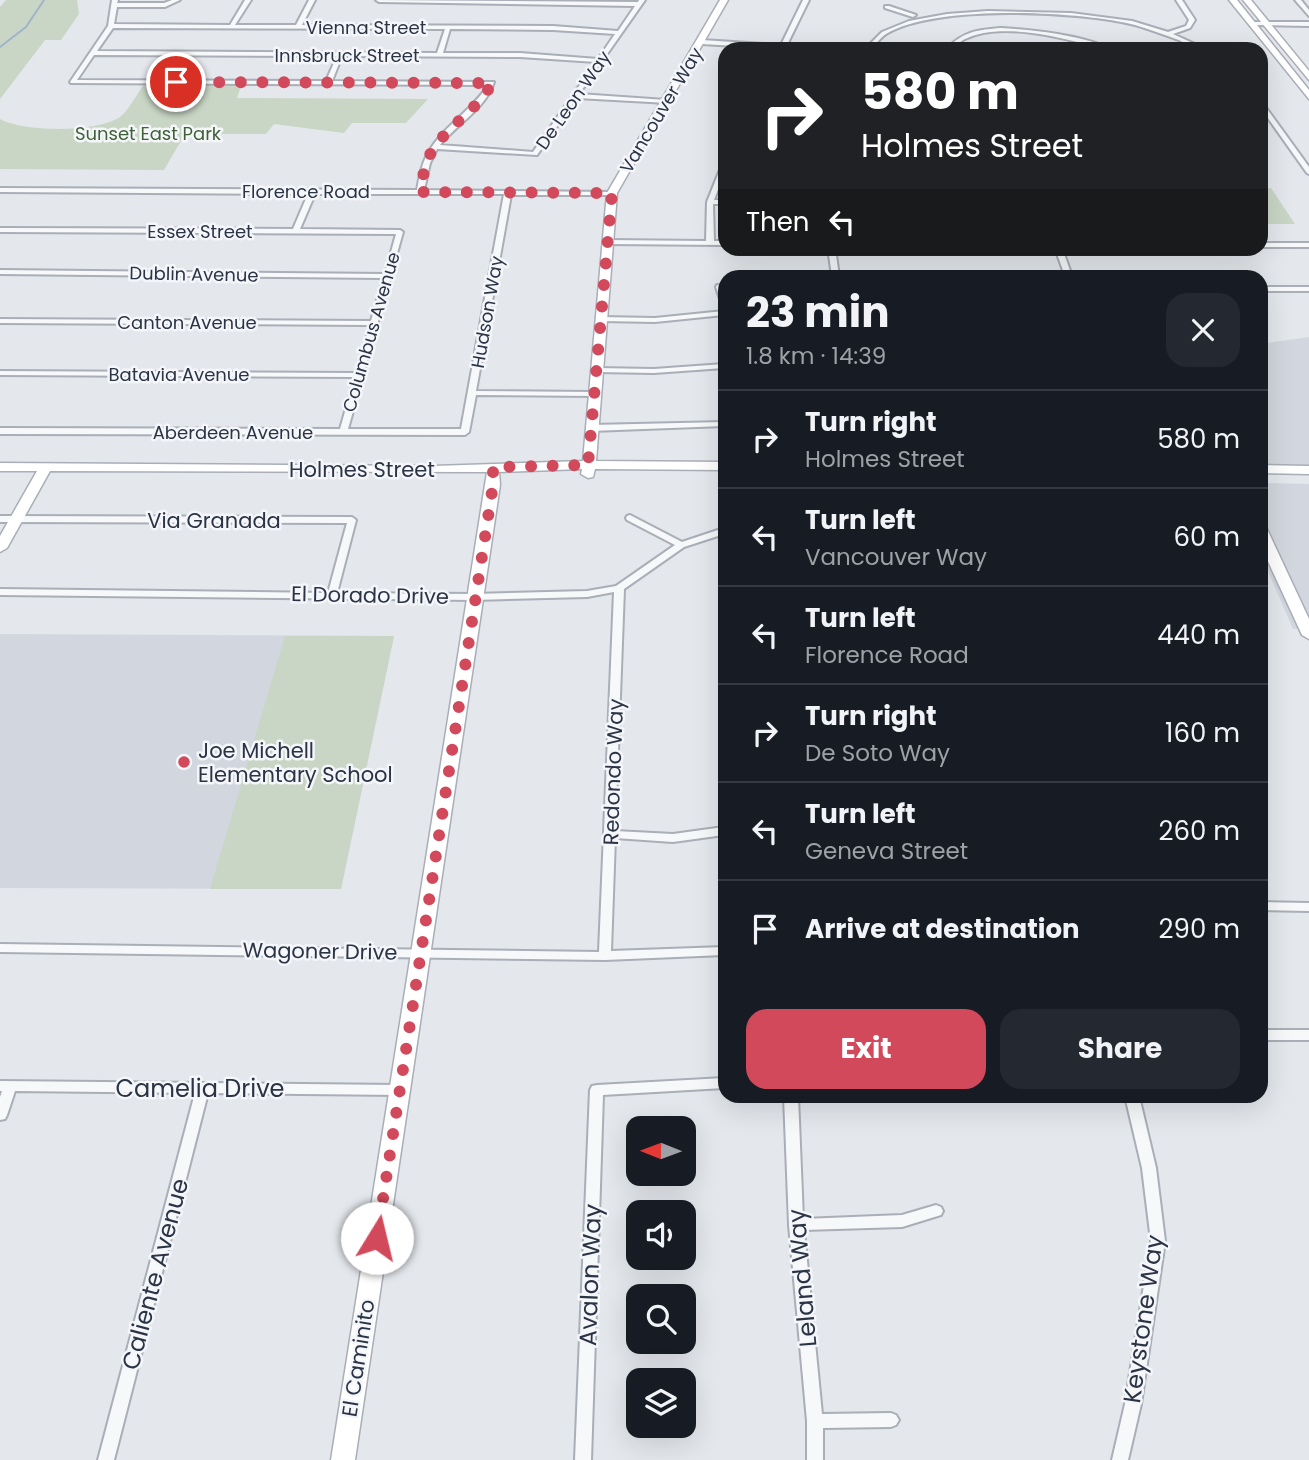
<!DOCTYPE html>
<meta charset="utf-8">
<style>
:root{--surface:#171b24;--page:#242831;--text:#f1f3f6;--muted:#9ea1a6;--line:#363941;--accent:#d1495b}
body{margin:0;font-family:Poppins,sans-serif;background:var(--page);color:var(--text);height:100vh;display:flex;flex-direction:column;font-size:26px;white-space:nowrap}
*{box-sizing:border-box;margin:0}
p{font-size:23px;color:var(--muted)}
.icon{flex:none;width:38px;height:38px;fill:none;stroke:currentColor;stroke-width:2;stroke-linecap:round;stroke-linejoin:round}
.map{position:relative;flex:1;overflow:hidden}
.details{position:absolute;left:718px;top:270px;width:550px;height:833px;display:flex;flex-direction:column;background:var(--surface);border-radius:21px;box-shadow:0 7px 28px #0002}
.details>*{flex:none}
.guide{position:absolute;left:718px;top:42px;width:550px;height:214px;border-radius:21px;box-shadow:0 7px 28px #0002;background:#202124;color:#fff;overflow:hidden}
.needle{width:46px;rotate:271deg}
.tools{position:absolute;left:626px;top:1116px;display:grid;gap:14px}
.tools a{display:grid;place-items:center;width:70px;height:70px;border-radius:14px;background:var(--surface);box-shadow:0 7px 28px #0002;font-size:35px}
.pin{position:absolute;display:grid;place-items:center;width:60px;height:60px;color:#fff;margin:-30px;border:4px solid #fff;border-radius:50%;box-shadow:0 2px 7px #0007}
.me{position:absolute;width:77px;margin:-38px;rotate:9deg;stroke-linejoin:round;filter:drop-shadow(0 0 5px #0008)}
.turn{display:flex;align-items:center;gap:24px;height:147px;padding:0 28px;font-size:32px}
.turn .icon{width:91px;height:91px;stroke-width:2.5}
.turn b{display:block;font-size:49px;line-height:60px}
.then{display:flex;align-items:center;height:66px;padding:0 28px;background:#0003;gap:14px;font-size:26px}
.round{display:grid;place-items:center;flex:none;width:74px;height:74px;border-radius:21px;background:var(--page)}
.summary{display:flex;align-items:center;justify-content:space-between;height:119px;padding:0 28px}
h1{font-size:42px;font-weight:700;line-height:52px}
.action{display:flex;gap:14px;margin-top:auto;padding:14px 28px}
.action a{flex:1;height:80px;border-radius:21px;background:var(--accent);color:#fff;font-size:28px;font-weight:700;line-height:80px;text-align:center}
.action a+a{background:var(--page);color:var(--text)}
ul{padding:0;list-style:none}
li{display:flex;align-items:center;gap:21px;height:98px;padding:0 28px;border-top:2px solid var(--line)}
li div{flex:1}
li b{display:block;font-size:26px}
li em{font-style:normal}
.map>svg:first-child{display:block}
.built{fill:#d2d6de}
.green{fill:#c9d6c5}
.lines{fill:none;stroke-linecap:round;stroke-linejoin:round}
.stream{stroke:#9fb4cc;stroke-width:2}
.street-casing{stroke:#a9aeb7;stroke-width:4}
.secondary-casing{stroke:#a9aeb7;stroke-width:3}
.street{fill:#f7f8fa;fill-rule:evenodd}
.secondary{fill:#fff;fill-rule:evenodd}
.route{stroke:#d1495b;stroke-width:12;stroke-dasharray:0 21.6}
.poi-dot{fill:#d1495b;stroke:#f4f6f9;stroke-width:2.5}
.labels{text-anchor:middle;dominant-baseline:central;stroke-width:5;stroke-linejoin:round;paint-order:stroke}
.far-street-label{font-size:18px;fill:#2b3445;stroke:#f4f6f9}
.far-park-label{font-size:18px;fill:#3f6138;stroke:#f4f6f9}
.street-label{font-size:21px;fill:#2b3445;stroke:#f4f6f9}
.poi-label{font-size:21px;fill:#2b3445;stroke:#f4f6f9;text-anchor:start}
.near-street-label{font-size:24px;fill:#2b3445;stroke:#f4f6f9}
</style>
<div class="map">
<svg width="1309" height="1460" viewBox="0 0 1309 1460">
<rect width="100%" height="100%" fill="#e4e7ec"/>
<g class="built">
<polygon points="1309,337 1309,467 1260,467 1260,344"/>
<polygon points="1266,483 1309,484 1309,629 1293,629 1260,553 1260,486"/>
<polygon points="0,634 394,636 341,889 0,888"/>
</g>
<g class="green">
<polygon points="6,0 77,0 79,14 61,40 45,40 0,99 0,7"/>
<path d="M143,86H241L237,98L428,99L406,123H352L344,133L274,124L266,134H185L164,170L0,169V119C23,132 97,133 120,117C129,110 136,95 143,86Z"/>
<polygon points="1260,188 1271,188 1295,224 1260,224"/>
<polygon points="285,636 394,636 341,889 210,889"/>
</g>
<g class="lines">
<polyline class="stream" points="0,47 26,27 44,0"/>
<g class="street-casing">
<g id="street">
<path d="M112,0H118L117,3H164L172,0H180L165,7H117L114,24L230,25L245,0H251L235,25H296L309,0H315L302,25L553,26L618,31L635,6L379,2L376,0L638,2L639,0H645L579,94L666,100L668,101V103L577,98L537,155L437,149L430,163L424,190L614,192V194L612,195H511L476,391L593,392L597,394L596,396L476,395L469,432L465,435L0,434V428L340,429L355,377L0,375V371L356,373L370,325L0,323V319L371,321L383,278L0,274V270L385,274L396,234L0,232V228L293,229L308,194L0,192V188L417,190C419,179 421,167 426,157C440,128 471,112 488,85L71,83L70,82L108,26ZM113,28L445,29L437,53L97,51ZM450,29L553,30L615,34L598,59L520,53H443ZM94,55L337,56L326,81L77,80ZM342,56L520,57L596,62L533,152L440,145C456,125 487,107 494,82L332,81ZM315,194H504L461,429H348L403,232L400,230L300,229Z"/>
<polygon points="803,0 809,0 785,49 702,44 699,42 702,40 781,45"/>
<path d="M1176,0H1182L1195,20L1190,28L1173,34L1206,49C1195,49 1186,43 1176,39C1162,34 1149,29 1135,25C1080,11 935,4 886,34C881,37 876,44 871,49H865L882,32L909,21L947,14L988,11L1071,13L1132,21L1168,32L1186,26L1189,20Z"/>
<polygon points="1295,0 1301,0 1309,10 1309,16"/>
<polygon points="885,6 889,6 916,15 913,17 885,8"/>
<polygon points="1252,22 1309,22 1309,26 1250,25 1250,23"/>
<path d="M1001,28C1034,30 1081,35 1111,49H1102C1066,38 1000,21 965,39C961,41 956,45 952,49H946C964,31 977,30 1001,28Z"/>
<polygon points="1260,101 1262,102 1309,167 1309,174 1307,173 1260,107"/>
<polygon points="724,165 724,174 714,200 724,200 724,204 713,204 714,241 724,241 724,245 607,244 603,242 607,240 706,241 707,202 721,167"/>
<rect x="1260" y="243" width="49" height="4"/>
<polygon points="828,248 835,248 839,276 832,276"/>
<polygon points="1055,248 1062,248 1072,276 1065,276"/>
<polygon points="717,285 724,287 724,301 720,299 716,287"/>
<rect x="1260" y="287" width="49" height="4"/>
<polygon points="724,311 724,315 655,322 601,321 597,319 601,317 655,318"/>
<polygon points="724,364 724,368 654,373 596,372 592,370 596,368 654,369"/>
<polygon points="724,422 724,426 591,431 587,428 591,425"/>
<polygon points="630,515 682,542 724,528 724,534 684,547 624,589 615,831 673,834 724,827 724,835 673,842 615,838 611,951 724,947 724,955 605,960 0,952 0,944 599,952 614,592 587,597 474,600 0,595 0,589 328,593 347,523 0,522 0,516 352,517 356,520 337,593 474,594 587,591 616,586 675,545 627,520 626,518 627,516"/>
<polygon points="1260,902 1309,903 1309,911 1260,910"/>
<rect x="1260" y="1030" width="49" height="10"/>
<polygon points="724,1078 724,1088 603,1095 591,1460 575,1460 590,1090 592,1086 597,1085"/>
<polygon points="0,1081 399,1085 404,1086 406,1090 404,1094 399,1095 208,1093 114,1460 98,1460 195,1093 15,1091 7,1115 5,1119 0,1120 0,1097 2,1091 0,1091"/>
<polygon points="784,1096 798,1096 803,1219 902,1215 936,1205 941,1207 943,1211 941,1215 902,1227 804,1230 822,1414 891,1413 896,1415 899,1420 896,1425 891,1427 823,1428 823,1460 807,1460 807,1421 789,1225"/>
<polygon points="1125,1096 1139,1096 1156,1168 1165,1241 1141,1404 1128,1460 1112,1460 1125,1404 1151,1241 1142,1168"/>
</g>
</g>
<g class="secondary-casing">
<g id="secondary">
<polygon points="720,0 728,0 617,193 596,461 724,462 724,470 595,469 593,477 588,478 581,474 582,469 499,472 500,485 355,1460 331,1460 487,472 50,471 7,548 0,552 0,536 37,471 0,471 0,463 434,466 583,461 607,193"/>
<polygon points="1229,0 1237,0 1309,90 1309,99"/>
<polygon points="1243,0 1251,0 1309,71 1309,80"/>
<polygon points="1260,465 1309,466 1309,474 1260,473"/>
<polygon points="1260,525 1267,529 1309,619 1309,639 1302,635 1260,544"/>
</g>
</g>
<use href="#street" class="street"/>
<use href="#secondary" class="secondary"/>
</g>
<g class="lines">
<path class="route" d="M176,82L492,83C478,111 439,131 428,159C424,169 422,181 420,192L612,193L588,465L493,467V485L377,1238"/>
</g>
<circle class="poi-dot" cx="184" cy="762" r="7"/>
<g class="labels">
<g class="far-street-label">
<text x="366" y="27">Vienna Street</text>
<text x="347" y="55">Innsbruck Street</text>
<text transform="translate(573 100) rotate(-55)">De Leon Way</text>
<text transform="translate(661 110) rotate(-59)">Vancouver Way</text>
<text x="306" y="191">Florence Road</text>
<text x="200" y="231">Essex Street</text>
<text transform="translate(194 274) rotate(1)">Dublin Avenue</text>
<text transform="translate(487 312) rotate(-80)">Hudson Way</text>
<text x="187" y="322">Canton Avenue</text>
<text transform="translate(371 332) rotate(-74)">Columbus Avenue</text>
<text x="179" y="374">Batavia Avenue</text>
<text x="233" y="432">Aberdeen Avenue</text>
</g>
<g class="far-park-label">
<text x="148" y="133">Sunset East Park</text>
</g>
<g class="street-label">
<text x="362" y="469">Holmes Street</text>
<text x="214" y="520">Via Granada</text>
<text transform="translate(370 595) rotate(1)">El Dorado Drive</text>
<text transform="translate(613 772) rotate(-88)">Redondo Way</text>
<text transform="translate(320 951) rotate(1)">Wagoner Drive</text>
<text transform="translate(358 1358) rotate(-81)">El Caminito</text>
</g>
<g class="poi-label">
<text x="198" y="750">Joe Michell<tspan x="198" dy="24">Elementary School</tspan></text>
</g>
<g class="near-street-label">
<text x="200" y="1088">Camelia Drive</text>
<text transform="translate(155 1274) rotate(-75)">Caliente Avenue</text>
<text transform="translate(590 1275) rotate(-88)">Avalon Way</text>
<text transform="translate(802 1278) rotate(-95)">Leland Way</text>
<text transform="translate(1143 1319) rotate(-82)">Keystone Way</text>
</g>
</g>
</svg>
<div class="tools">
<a><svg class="needle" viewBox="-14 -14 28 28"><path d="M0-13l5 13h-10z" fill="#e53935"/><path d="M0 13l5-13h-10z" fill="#9ea1a6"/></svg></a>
<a><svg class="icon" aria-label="sound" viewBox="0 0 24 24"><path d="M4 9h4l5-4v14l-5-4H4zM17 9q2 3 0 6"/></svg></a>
<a><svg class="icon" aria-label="search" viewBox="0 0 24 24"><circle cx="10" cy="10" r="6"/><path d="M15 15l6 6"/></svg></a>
<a><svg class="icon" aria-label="layers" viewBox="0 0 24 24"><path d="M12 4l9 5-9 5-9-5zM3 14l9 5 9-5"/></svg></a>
</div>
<div class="pin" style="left:176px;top:82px;background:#d93025"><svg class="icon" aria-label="arrive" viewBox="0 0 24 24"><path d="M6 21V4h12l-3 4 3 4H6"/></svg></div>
<svg class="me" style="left:377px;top:1238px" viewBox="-20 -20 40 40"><circle r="19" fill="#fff"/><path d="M0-13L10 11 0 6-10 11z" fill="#d1495b"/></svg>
<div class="guide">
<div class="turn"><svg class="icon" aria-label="right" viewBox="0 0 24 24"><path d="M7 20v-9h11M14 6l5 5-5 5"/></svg><div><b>580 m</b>Holmes Street</div></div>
<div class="then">Then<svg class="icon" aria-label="left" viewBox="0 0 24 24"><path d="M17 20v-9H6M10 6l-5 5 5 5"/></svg></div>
</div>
<section class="details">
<div class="summary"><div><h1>23 min</h1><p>1.8 km · 14:39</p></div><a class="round"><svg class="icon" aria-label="close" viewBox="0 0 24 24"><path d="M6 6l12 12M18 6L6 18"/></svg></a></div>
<ul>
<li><svg class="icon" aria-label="right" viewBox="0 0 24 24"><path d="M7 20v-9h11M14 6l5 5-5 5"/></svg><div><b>Turn right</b><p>Holmes Street</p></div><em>580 m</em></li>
<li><svg class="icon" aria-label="left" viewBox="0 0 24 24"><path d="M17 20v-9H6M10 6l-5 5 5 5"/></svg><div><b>Turn left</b><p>Vancouver Way</p></div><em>60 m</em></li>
<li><svg class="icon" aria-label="left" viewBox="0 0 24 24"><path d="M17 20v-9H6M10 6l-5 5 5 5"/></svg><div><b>Turn left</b><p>Florence Road</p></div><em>440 m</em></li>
<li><svg class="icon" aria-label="right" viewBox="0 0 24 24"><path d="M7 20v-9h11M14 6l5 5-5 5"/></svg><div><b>Turn right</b><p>De Soto Way</p></div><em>160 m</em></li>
<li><svg class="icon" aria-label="left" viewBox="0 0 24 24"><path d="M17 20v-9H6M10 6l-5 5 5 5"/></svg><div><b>Turn left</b><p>Geneva Street</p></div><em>260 m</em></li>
<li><svg class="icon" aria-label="arrive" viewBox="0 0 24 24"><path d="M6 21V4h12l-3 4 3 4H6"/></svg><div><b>Arrive at destination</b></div><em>290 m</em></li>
</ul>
<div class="action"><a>Exit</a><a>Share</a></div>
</section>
</div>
